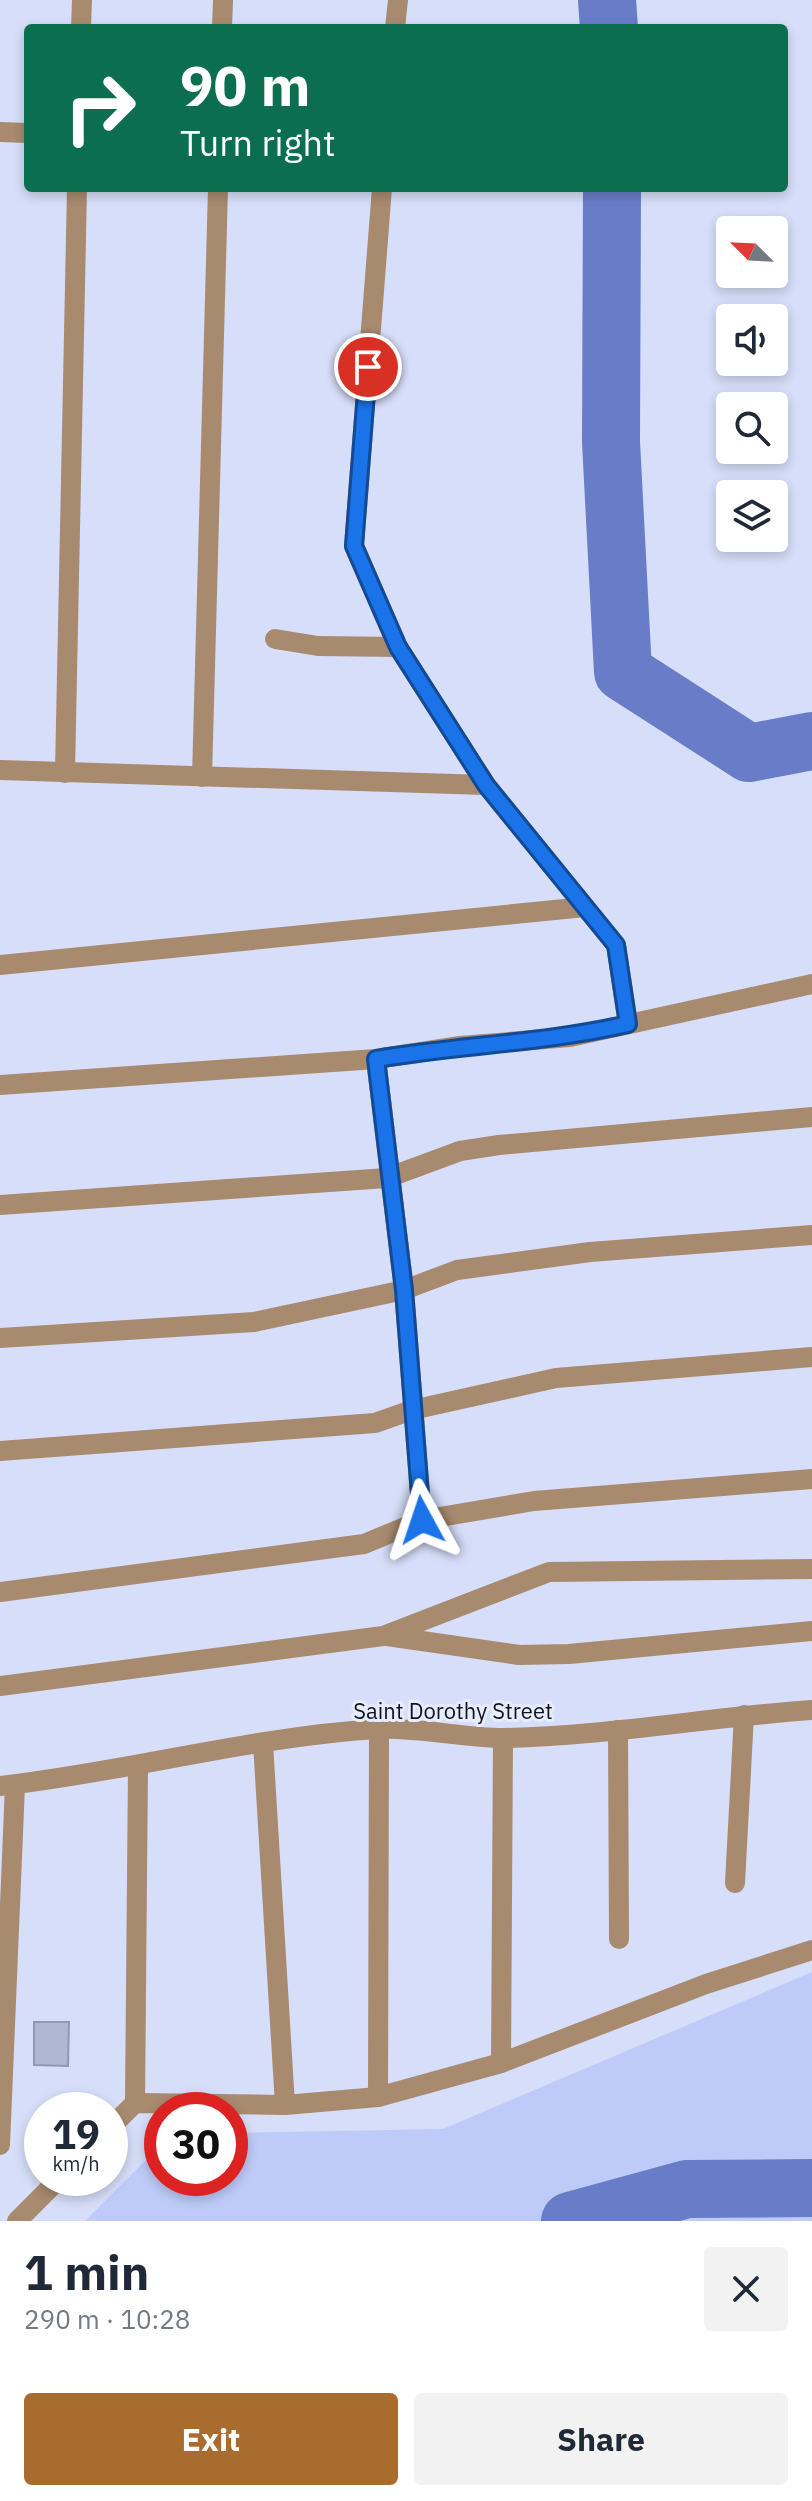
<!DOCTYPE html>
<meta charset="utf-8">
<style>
:root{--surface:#fff;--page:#f2f2f3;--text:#1f2937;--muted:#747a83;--accent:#a86c2f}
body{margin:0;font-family:"IBM Plex Sans",sans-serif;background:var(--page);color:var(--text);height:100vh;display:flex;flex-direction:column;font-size:30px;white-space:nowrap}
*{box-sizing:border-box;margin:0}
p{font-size:26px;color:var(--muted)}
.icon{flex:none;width:44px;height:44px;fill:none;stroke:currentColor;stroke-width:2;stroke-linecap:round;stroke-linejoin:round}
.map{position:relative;height:2221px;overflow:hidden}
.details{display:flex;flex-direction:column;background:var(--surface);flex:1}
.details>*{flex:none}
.hud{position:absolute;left:24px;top:24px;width:764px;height:168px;border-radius:8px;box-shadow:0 4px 12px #0003;background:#0b6e4f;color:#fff;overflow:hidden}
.needle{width:52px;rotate:294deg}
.controls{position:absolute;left:716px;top:216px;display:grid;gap:16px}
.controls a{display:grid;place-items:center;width:72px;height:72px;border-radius:8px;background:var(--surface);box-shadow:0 4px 12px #0003;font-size:40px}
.speed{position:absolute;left:24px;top:2092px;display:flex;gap:16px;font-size:40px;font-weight:700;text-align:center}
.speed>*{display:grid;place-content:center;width:104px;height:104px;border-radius:50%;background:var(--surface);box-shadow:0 4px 12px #0003;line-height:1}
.speed small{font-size:20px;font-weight:400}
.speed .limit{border:12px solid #d22;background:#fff;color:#111}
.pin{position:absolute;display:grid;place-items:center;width:68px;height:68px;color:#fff;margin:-34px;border:4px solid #fff;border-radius:50%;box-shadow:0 2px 8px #0007}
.me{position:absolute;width:88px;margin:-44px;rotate:355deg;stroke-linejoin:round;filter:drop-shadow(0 0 6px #0008)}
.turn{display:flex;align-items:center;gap:28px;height:168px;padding:0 24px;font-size:36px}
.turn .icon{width:104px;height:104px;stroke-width:2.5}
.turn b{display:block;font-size:56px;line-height:68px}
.round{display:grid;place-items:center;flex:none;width:84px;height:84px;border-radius:8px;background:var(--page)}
.headline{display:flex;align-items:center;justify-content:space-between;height:136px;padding:0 24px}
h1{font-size:48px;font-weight:700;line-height:60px}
.action{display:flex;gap:16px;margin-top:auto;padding:16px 24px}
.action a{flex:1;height:92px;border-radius:8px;background:var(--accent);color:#fff;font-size:32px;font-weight:700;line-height:92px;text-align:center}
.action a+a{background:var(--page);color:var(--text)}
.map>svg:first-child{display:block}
.green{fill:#becbf8}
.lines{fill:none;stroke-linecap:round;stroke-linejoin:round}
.river{stroke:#697cc8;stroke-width:58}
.building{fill:#b0b7d1;stroke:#9198b1;stroke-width:2}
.minor{stroke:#a88a6f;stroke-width:20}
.tertiary{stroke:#a88a6f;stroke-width:20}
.route-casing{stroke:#114b97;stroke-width:20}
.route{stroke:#1a73e8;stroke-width:14}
.labels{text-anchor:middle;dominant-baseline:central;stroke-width:6;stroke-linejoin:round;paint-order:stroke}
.street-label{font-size:22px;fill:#11141d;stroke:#e7ecfc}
</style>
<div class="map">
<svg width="812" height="2221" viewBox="0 0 812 2221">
<rect width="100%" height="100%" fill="#d6def9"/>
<polygon class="green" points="812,1972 812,2221 85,2221 162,2144 162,2178 230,2178 230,2133 443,2129"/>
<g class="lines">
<g class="river">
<polyline points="607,0 609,28"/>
<polyline points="612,188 611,442 623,672 749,753 812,741"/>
<polyline points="570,2221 687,2189 812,2188"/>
</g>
</g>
<polygon class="building" points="34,2022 69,2022 68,2066 34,2065"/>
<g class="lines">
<g class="minor">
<polyline points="81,28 82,0"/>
<polyline points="222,28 223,0"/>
<polyline points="395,28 398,0"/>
<polyline points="0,132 28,133"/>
<polyline points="382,188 354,546 398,647 486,785 616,945 628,1024"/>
<polyline points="275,639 318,646 398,647"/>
<polyline points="0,770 486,785"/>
<polyline points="65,773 77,188"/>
<polyline points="202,777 218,188"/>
<polyline points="0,965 585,907"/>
<polyline points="376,1059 404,1290 422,1520"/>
<polyline points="0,1085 376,1059 460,1046 570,1037 812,984"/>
<polyline points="0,1205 387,1178 460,1151 499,1145 812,1117"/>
<polyline points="0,1338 254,1322 404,1290 457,1270 590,1252 812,1235"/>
<polyline points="0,1451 375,1423 412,1410 556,1378 812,1357"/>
<polyline points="0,1592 364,1544 422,1520 534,1501 812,1479"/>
<polyline points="618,1730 619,1939"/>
<polyline points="263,1743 285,2105"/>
<path d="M0,1786C126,1772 250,1737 377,1729C419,1727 462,1738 504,1738C607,1736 709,1717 812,1710"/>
<polyline points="735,1883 744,1715"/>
<polyline points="501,2063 503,1738"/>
<polyline points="378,2097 379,1729"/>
<polyline points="135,2103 138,1767"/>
<polyline points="110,2128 135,2103 285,2105 378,2097 501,2063 706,1984 812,1950"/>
<polyline points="0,2145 15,1785"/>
<polyline points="17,2221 60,2178"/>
</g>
<g class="tertiary">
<polyline points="387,1636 519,1655 569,1654 812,1631"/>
<polyline points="0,1686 383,1636 549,1572 812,1569"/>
</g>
</g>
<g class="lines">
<g class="route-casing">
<path id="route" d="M368,367L354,546L398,647L486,785L616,945L628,1024C545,1043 460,1045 376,1059L404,1290L422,1520"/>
</g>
<use href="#route" class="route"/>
</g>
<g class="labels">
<g class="street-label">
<text x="453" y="1710">Saint Dorothy Street</text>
</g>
</g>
</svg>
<div class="controls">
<a><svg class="needle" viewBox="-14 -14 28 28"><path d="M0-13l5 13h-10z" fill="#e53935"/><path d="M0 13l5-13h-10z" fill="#747a83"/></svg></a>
<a><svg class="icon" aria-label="sound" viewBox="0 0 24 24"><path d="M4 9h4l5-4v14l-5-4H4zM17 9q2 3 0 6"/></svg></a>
<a><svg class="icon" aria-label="search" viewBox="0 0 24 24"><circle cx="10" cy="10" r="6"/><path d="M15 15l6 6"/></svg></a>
<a><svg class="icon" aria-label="layers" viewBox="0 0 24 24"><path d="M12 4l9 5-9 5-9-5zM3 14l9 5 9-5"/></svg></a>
</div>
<div class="speed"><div>19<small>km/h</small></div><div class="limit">30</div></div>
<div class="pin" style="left:368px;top:367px;background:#d93025"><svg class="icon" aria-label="arrive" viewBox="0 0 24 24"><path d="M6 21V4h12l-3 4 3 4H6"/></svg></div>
<svg class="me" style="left:422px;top:1520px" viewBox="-20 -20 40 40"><path d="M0-17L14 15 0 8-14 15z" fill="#1a73e8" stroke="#fff" stroke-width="4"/></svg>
<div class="hud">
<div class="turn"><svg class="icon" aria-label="right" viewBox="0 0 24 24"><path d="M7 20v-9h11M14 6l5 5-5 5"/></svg><div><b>90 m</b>Turn right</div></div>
</div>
</div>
<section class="details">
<div class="headline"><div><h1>1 min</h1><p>290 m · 10:28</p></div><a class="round"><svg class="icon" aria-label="close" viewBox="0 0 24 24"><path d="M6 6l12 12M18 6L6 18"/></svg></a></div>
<div class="action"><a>Exit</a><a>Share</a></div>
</section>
